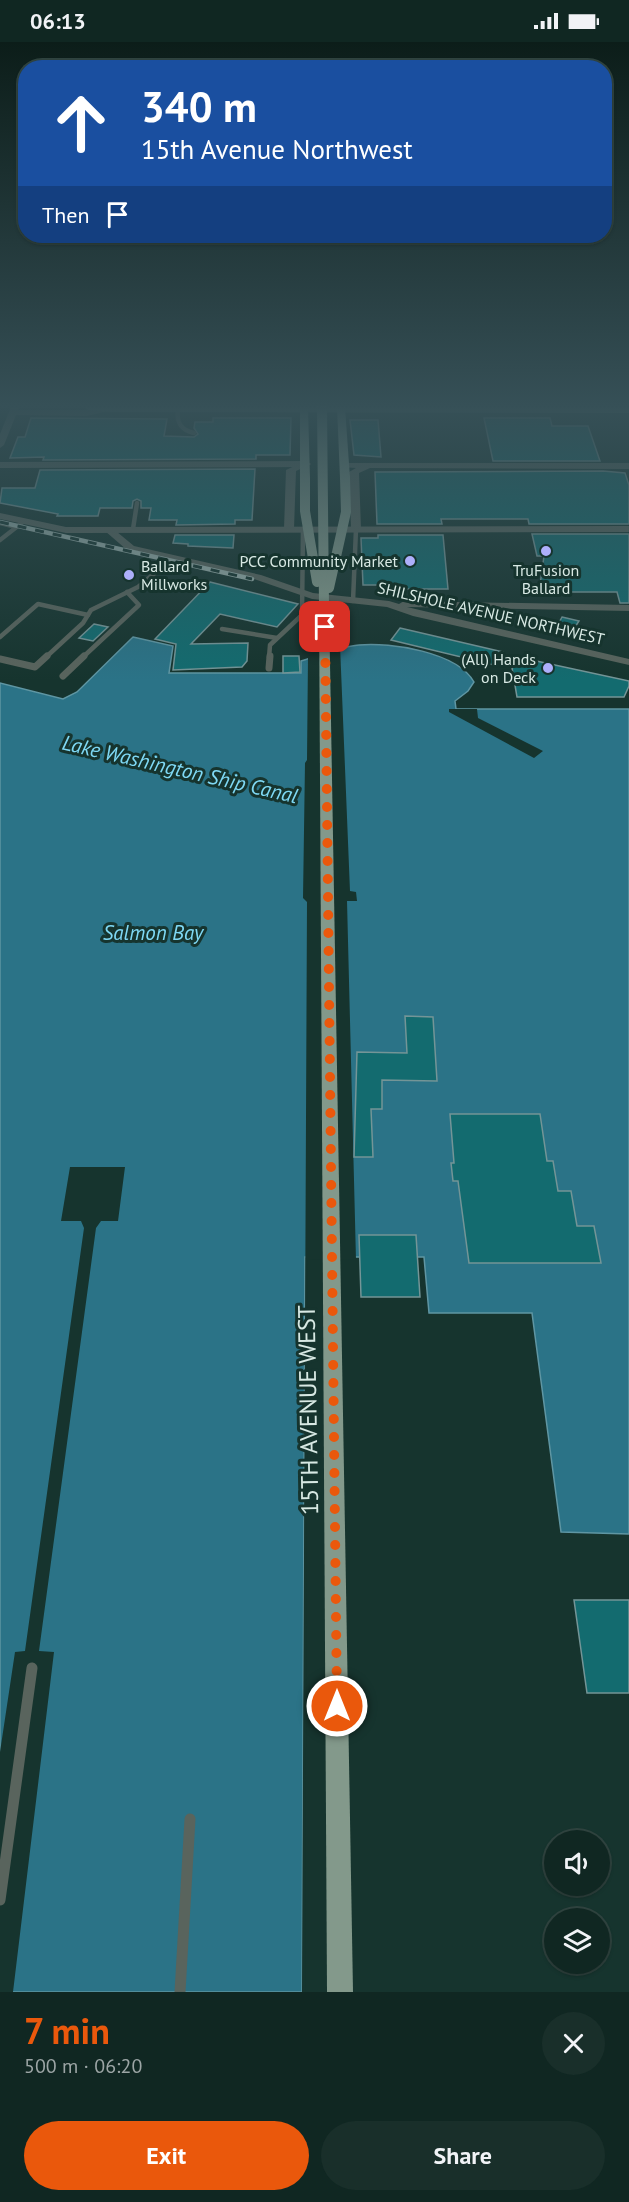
<!DOCTYPE html>
<meta charset="utf-8">
<style>
:root{--surface:#102722;--page:#192f2a;--text:#f1f3f6;--muted:#9ca5a5;--line:#304440;--accent:#ea580c}
body{margin:0;font-family:"PT Sans",sans-serif;background:var(--page);color:var(--text);height:100vh;display:flex;flex-direction:column;font-size:22px;white-space:nowrap}
*{box-sizing:border-box;margin:0}
p{font-size:20px;color:var(--muted)}
.icon{flex:none;width:33px;height:33px;fill:none;stroke:currentColor;stroke-width:2;stroke-linecap:round;stroke-linejoin:round}
.map{position:relative;height:1950px;overflow:hidden}
.sheet{display:flex;flex-direction:column;background:var(--surface);flex:1}
.sheet>*{flex:none}
.top-card{position:absolute;left:18px;top:18px;width:594px;height:183px;border-radius:24px;box-shadow:0 2px 4px #0004,0 0 0 2px var(--line);background:#1a4fa0;color:#fff;overflow:hidden}
.buttons{position:absolute;left:544px;top:1788px;display:grid;gap:12px}
.buttons a{display:grid;place-items:center;width:66px;height:66px;border-radius:50%;background:var(--surface);box-shadow:0 2px 4px #0004,0 0 0 2px var(--line);font-size:30px}
.pin{position:absolute;display:grid;place-items:center;width:51px;height:51px;color:#fff;margin:-26px;border-radius:12px;box-shadow:0 3px 9px #0006}
.me{position:absolute;width:66px;margin:-33px;rotate:0deg;stroke-linejoin:round;filter:drop-shadow(0 0 4px #0008)}
.turn{display:flex;align-items:center;gap:21px;height:126px;padding:0 24px;font-size:27px}
.turn .icon{width:78px;height:78px;stroke-width:2.5}
.turn b{display:block;font-size:42px;line-height:51px}
.then{display:flex;align-items:center;height:57px;padding:0 24px;background:#0003;gap:12px;font-size:22px}
.round{display:grid;place-items:center;flex:none;width:63px;height:63px;border-radius:32px;background:var(--page)}
.summary{display:flex;align-items:center;justify-content:space-between;height:102px;padding:0 24px}
h1{font-size:36px;font-weight:600;line-height:45px;color:var(--accent)}
.primary-button{display:flex;gap:12px;margin-top:auto;padding:12px 24px}
.primary-button a{flex:1;height:69px;border-radius:36px;background:var(--accent);color:#fff;font-size:24px;font-weight:600;line-height:69px;text-align:center}
.primary-button a+a{background:var(--page);color:var(--text)}
.status{display:flex;justify-content:space-between;align-items:center;height:42px;padding:0 30px;background:var(--surface);direction:ltr}
.status svg{height:16px;fill:currentColor}
.map>svg:first-child{display:block}
.water{fill:#2b7387;stroke:#5f96a3;stroke-width:1.5}
.pier{fill:#16342e}
.building{fill:#136b6f;stroke:#749597;stroke-width:1.5}
.lines{fill:none;stroke-linecap:round;stroke-linejoin:round}
.service-far2{stroke:#59645d;stroke-width:4.5}
.service-far1{stroke:#59645d;stroke-width:7}
.service{stroke:#59645d;stroke-width:11}
.minor{fill:#59645d;fill-rule:evenodd}
.tertiary{fill:#59645d;fill-rule:evenodd}
.secondary{fill:#718277;fill-rule:evenodd}
.primary{fill:#83998b;fill-rule:evenodd}
.rail-casing{stroke:#9bb0ab;stroke-width:4.5}
.rail{stroke:#16342e;stroke-width:3;stroke-dasharray:9;stroke-linecap:butt}
.primary-bridge{stroke:#83998b;stroke-width:10}
.route{stroke:#ea580c;stroke-width:10;stroke-dasharray:0 18}
.poi-dot{fill:#adaffb;stroke:#16342e;stroke-width:2}
.labels{text-anchor:middle;dominant-baseline:central;stroke-width:6;stroke-linejoin:round;paint-order:stroke}
.far-poi-label{font-size:16px;fill:#d8e9e4;stroke:#16342e;text-anchor:end}
.far-street-label{font-size:16px;fill:#d8e9e4;stroke:#16342e}
.water-label{font-size:21px;font-style:italic;fill:#7ed8f4;stroke:#16342e}
.near-street-label{font-size:24px;fill:#d8e9e4;stroke:#16342e}
</style>
<div class="status"><b>06:13</b><svg viewBox="0 0 49 12"><path d="M0 12V9h3v3zM5 12V6h3v6zM10 12V3h3v9zM15 12V0h3v12zM26 1h20v11H26zM47 4h2v5h-2z"/></svg></div>
<div class="map">
<svg width="629" height="1950" viewBox="0 0 629 1950">
<rect width="100%" height="100%" fill="#16342e"/>
<path class="water" d="M133,595L173,604L169,631H301V619C320,613 339,605 359,603C391,600 457,610 474,640L468,649L455,659L456,667H629V1492L561,1490L532,1271H429L424,1215H305L302,1950H0V641L63,657L77,650Z"/>
<g class="pier">
<polygon points="340,603 350,849 356,850 357,859 347,859 356,1218 308,1217 305,1950 302,1950 307,860 303,856 305,721 307,718 308,614"/>
<polygon points="449,667 477,667 478,676 543,709 534,716 449,670"/>
<polygon points="70,1125 125,1125 118,1179 101,1179 96,1186 39,1609 54,1610 13,1950 0,1950 0,1710 15,1610 25,1609 84,1186 81,1179 61,1179"/>
</g>
<g class="building">
<polygon points="31,376 167,377 164,394 194,395 198,392 194,386 195,380 213,380 213,376 291,376 290,413 256,413 256,417 43,418 44,415 10,416 18,395 25,395"/>
<polygon points="484,376 550,376 552,384 588,384 600,419 493,419"/>
<polygon points="350,378 378,378 381,415 354,413"/>
<polygon points="255,427 252,478 235,478 235,482 176,483 177,478 149,478 151,466 141,466 141,459 137,457 133,459 132,466 100,466 98,474 57,474 58,472 0,461 2,446 35,446 40,428"/>
<polygon points="603,429 625,431 629,443 629,482 529,482 528,477 441,477 442,482 377,482 375,430"/>
<polygon points="532,492 629,492 629,561 620,561 617,550 539,550 544,514 537,514"/>
<polygon points="175,493 234,493 233,506 188,504 188,502 173,501"/>
<polygon points="378,493 443,493 448,547 394,547 394,544 383,543 363,543 361,496 378,496"/>
<polygon points="210,540 298,562 277,585 220,572 191,602 248,601 247,619 242,625 173,628 176,602 155,597"/>
<polygon points="562,575 579,579 570,593 554,590"/>
<polygon points="94,582 108,585 93,599 79,596"/>
<polygon points="400,586 503,610 494,623 391,598"/>
<polygon points="283,614 299,614 300,630 283,631"/>
<polygon points="527,617 629,639 629,644 624,655 517,655 512,626"/>
<polygon points="405,974 433,975 437,1039 382,1038 382,1067 371,1067 373,1115 354,1115 357,1010 407,1011"/>
<polygon points="450,1072 540,1072 547,1119 553,1119 558,1149 571,1149 577,1184 594,1184 601,1221 469,1221 458,1139 453,1139 451,1121 454,1121"/>
<polygon points="359,1193 416,1193 420,1255 361,1255"/>
<polygon points="574,1558 629,1558 629,1651 587,1651"/>
</g>
<g class="lines">
<g class="service-far2">
<path d="M178,367C176,381 181,388 194,391"/>
<polyline points="0,481 16,485"/>
<polyline points="133,487 137,461"/>
<polyline points="0,498 23,480"/>
<polyline points="353,559 356,487"/>
<polyline points="222,587 277,596"/>
<polyline points="0,595 38,562 88,573"/>
<polyline points="45,616 83,581 91,568 138,545 173,516"/>
<polyline points="82,616 139,563 127,550"/>
<polyline points="269,616 270,603 302,573 303,487"/>
</g>
<g class="service-far1">
<polyline points="0,617 35,625 47,614"/>
<polyline points="269,626 270,614"/>
<polyline points="63,634 84,614"/>
</g>
<g class="service">
<polyline points="0,1858 32,1626"/>
<polyline points="180,1950 190,1777"/>
</g>
<g class="minor">
<polygon points="11,365 19,365 18,368 87,368 111,365 116,367 87,374 16,373 4,403 0,406 0,392"/>
<polygon points="303,420 311,422 296,429 294,487 289,490 284,487 286,428"/>
<polygon points="341,421 629,421 629,427 370,426 359,431 361,487 356,490 351,487 349,430 356,426 341,425"/>
<polygon points="105,485 111,485 134,504 261,533 313,551 389,559 399,562 404,559 629,563 629,569 407,565 629,617 629,623 413,574 387,565 312,557 254,537 127,508 105,489"/>
</g>
<g class="tertiary">
<polygon points="0,420 306,419 311,422 306,425 0,426"/>
<polygon points="0,471 66,485 629,484 629,490 66,491 0,477"/>
</g>
<polygon class="secondary" points="84,365 629,365 629,371 112,370 88,368"/>
<g class="primary">
<polygon points="300,365 308,365 310,437 305,440 300,437"/>
<polygon points="337,365 345,365 350,436 345,439 340,436"/>
<polygon points="324,560 329,563 353,1950 327,1950 319,563"/>
</g>
<g class="rail-casing">
<polyline id="rail" points="0,480 252,537"/>
</g>
<use href="#rail" class="rail"/>
<g class="primary-bridge">
<polyline points="322,365 324,563"/>
<polyline points="305,437 305,469 317,540"/>
<polyline points="329,546 346,470 345,436"/>
</g>
</g>
<linearGradient id="sky" x2="0" y2="1"><stop stop-color="#0c1d19"/><stop offset="0.57" stop-color="#365057"/><stop offset="1" stop-color="#365057" stop-opacity="0"/></linearGradient>
<rect width="629" height="638" fill="url(#sky)"/>
<g class="lines">
<polyline class="route" points="325,585 337,1664"/>
</g>
<g class="poi-dot">
<circle cx="546" cy="509" r="6"/>
<circle cx="410" cy="519" r="6"/>
<circle cx="129" cy="533" r="6"/>
<circle cx="548" cy="626" r="6"/>
</g>
<g class="labels">
<g class="far-poi-label">
<text x="398" y="519">PCC Community Market</text>
<text x="141" y="524" text-anchor="start">Ballard<tspan x="141" dy="18">Millworks</tspan></text>
<text x="546" y="528" text-anchor="middle">TruFusion<tspan x="546" dy="18">Ballard</tspan></text>
<text x="536" y="617">(All) Hands<tspan x="536" dy="18">on Deck</tspan></text>
</g>
<g class="far-street-label">
<text transform="translate(491 571) rotate(13)">SHILSHOLE AVENUE NORTHWEST</text>
</g>
<g class="water-label">
<text transform="translate(180 727) rotate(13)">Lake Washington Ship Canal</text>
<text x="153" y="890">Salmon Bay</text>
</g>
<g class="near-street-label">
<text transform="translate(308 1368) rotate(-91)">15TH AVENUE WEST</text>
</g>
</g>
</svg>
<div class="buttons">
<a><svg class="icon" aria-label="sound" viewBox="0 0 24 24"><path d="M4 9h4l5-4v14l-5-4H4zM17 9q2 3 0 6"/></svg></a>
<a><svg class="icon" aria-label="layers" viewBox="0 0 24 24"><path d="M12 4l9 5-9 5-9-5zM3 14l9 5 9-5"/></svg></a>
</div>
<div class="pin" style="left:325px;top:585px;background:#d93025"><svg class="icon" aria-label="arrive" viewBox="0 0 24 24"><path d="M6 21V4h12l-3 4 3 4H6"/></svg></div>
<svg class="me" style="left:337px;top:1664px" viewBox="-20 -20 40 40"><circle r="17" fill="#ea580c" stroke="#fff" stroke-width="3"/><path d="M0-11L8 9 0 5-8 9z" fill="#fff"/></svg>
<div class="top-card">
<div class="turn"><svg class="icon" aria-label="ahead" viewBox="0 0 24 24"><path d="M12 20V5M6 11l6-6 6 6"/></svg><div><b>340 m</b>15th Avenue Northwest</div></div>
<div class="then">Then<svg class="icon" aria-label="arrive" viewBox="0 0 24 24"><path d="M6 21V4h12l-3 4 3 4H6"/></svg></div>
</div>
</div>
<section class="sheet">
<div class="summary"><div><h1>7 min</h1><p>500 m · 06:20</p></div><a class="round"><svg class="icon" aria-label="close" viewBox="0 0 24 24"><path d="M6 6l12 12M18 6L6 18"/></svg></a></div>
<div class="primary-button"><a>Exit</a><a>Share</a></div>
</section>
